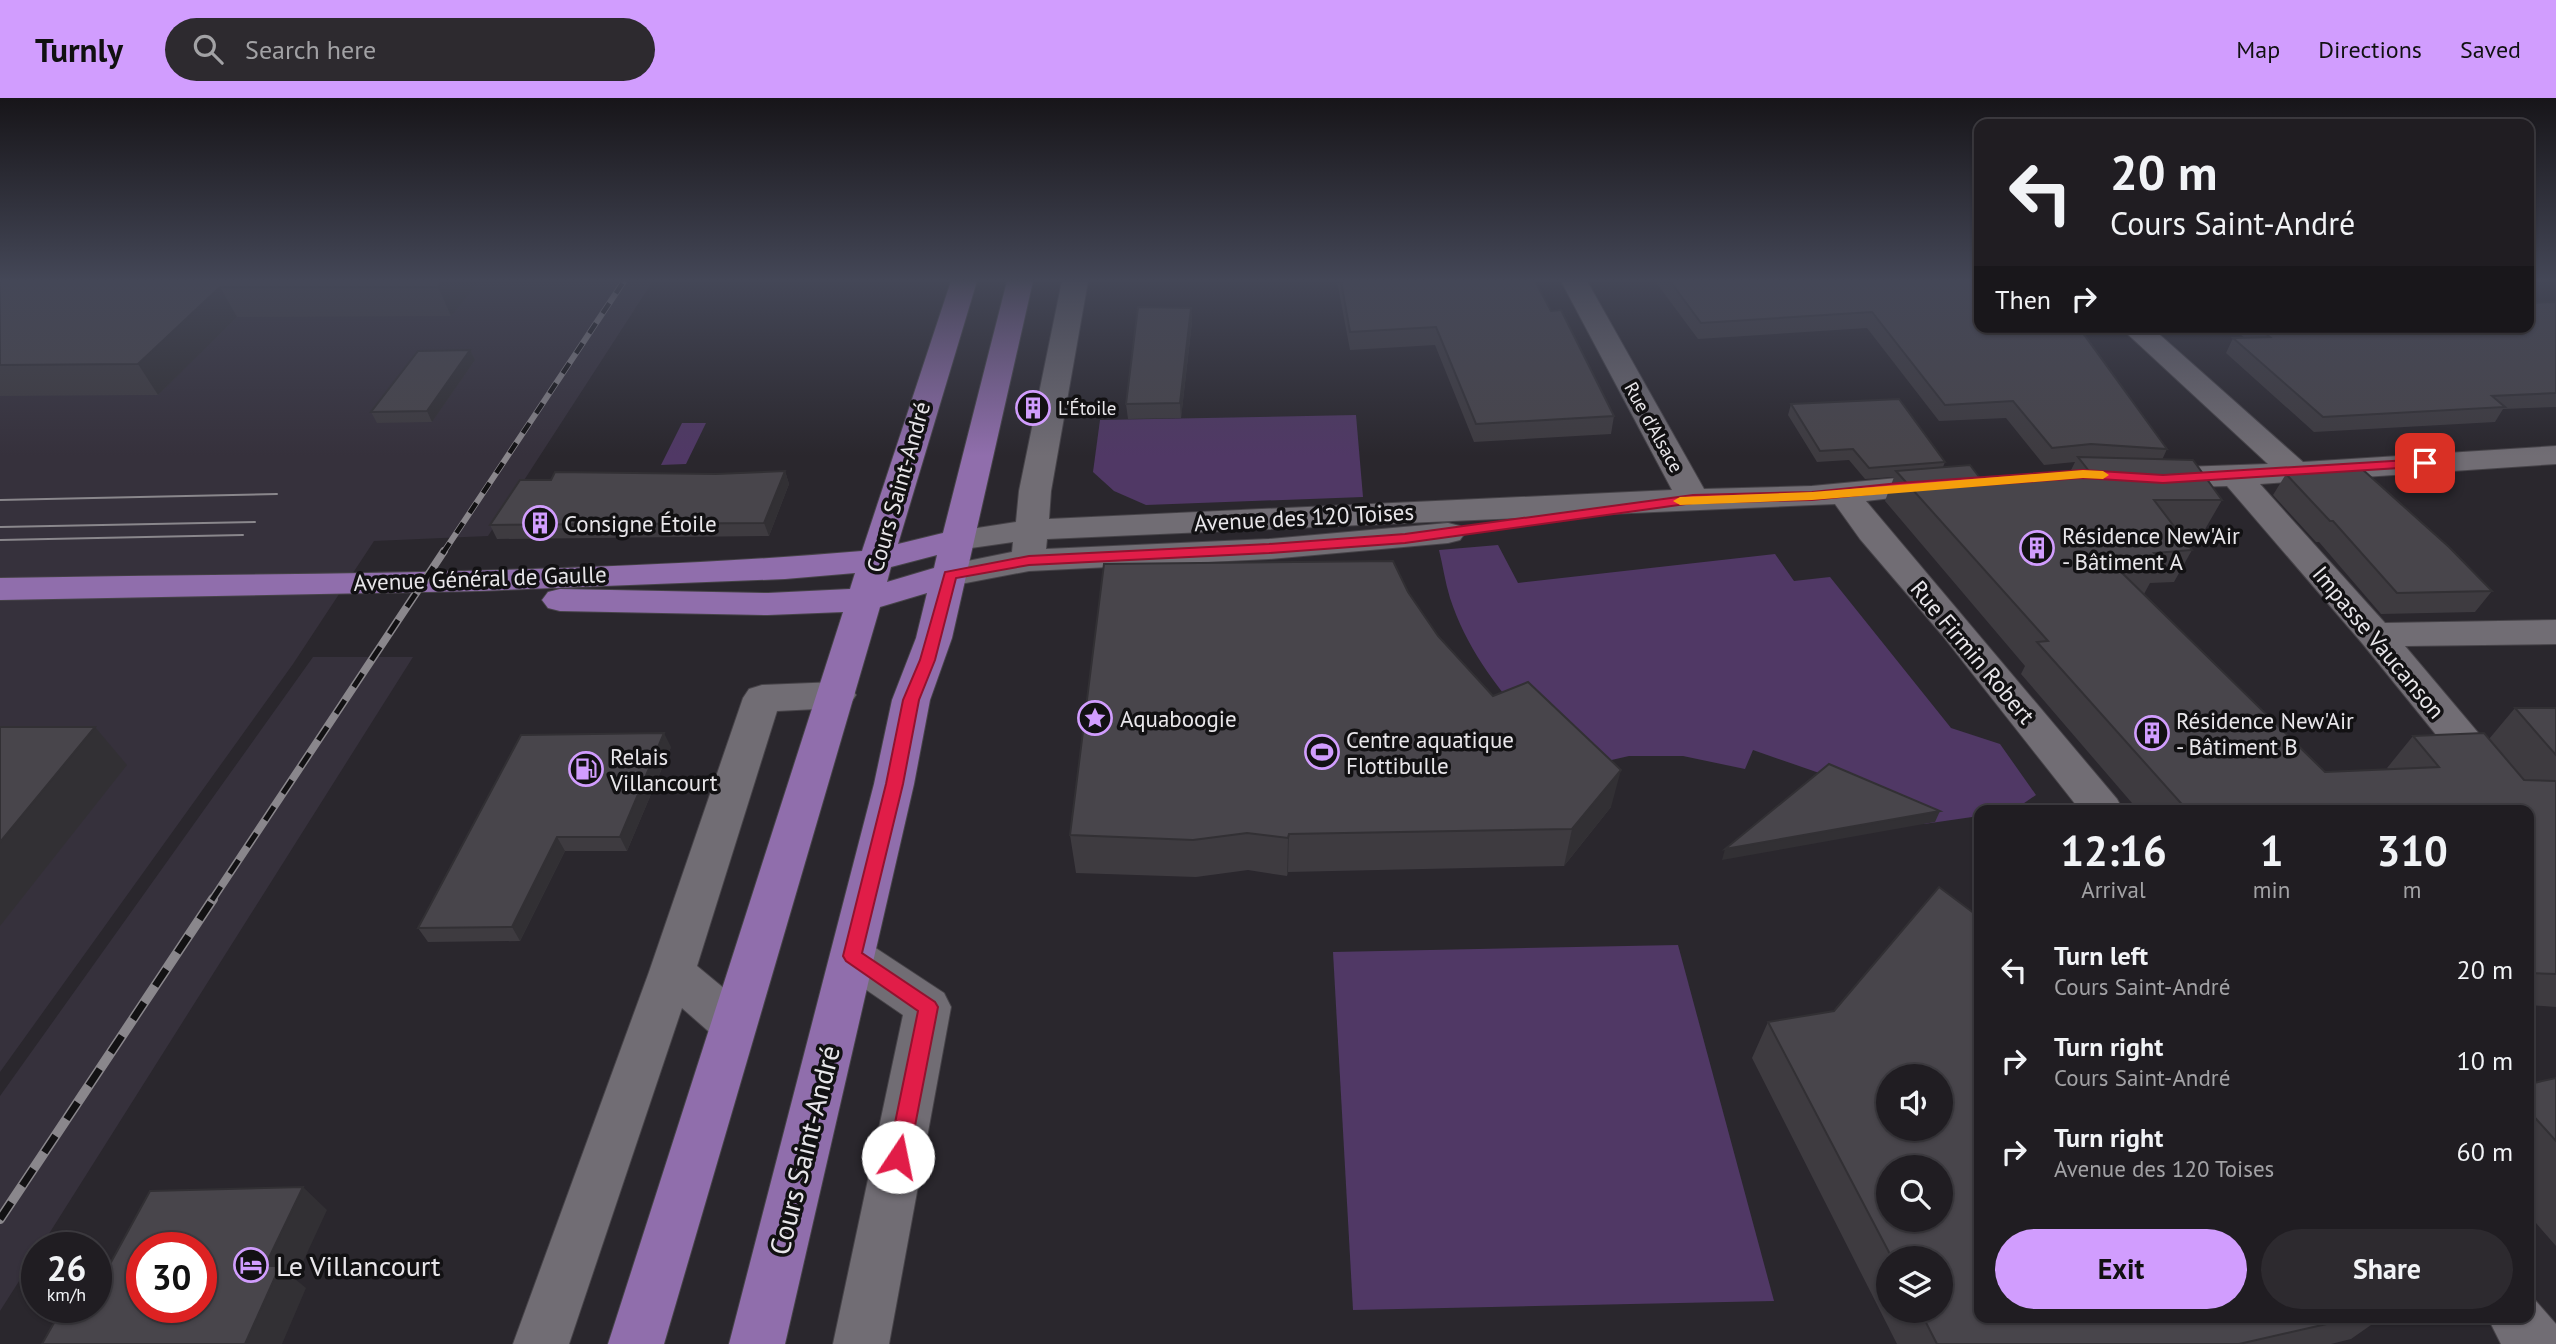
<!DOCTYPE html>
<meta charset="utf-8">
<style>
:root{--surface:#201d22;--page:#2d2a2f;--text:#f1f3f6;--muted:#a2a2a5;--line:#3d3b40;--accent:#d19dfe}
body{margin:0;font-family:"PT Sans",sans-serif;background:var(--page);color:var(--text);height:100vh;display:flex;flex-direction:column;font-size:26px;white-space:nowrap}
*{box-sizing:border-box;margin:0}
p{font-size:23px;color:var(--muted)}
.icon{flex:none;width:38px;height:38px;fill:none;stroke:currentColor;stroke-width:2;stroke-linecap:round;stroke-linejoin:round}
.map{position:relative;flex:1;overflow:hidden}
.drawer{position:absolute;left:1974px;top:707px;width:560px;height:518px;display:flex;flex-direction:column;background:var(--surface);border-radius:14px;box-shadow:0 2px 5px #0004,0 0 0 2px var(--line)}
.drawer>*{flex:none}
.guide{position:absolute;left:1974px;top:21px;width:560px;height:214px;border-radius:14px;box-shadow:0 2px 5px #0004,0 0 0 2px var(--line);background:#201d22;color:var(--text);overflow:hidden}
.buttons{position:absolute;left:1876px;top:966px;display:grid;gap:14px}
.buttons a{display:grid;place-items:center;width:77px;height:77px;border-radius:50%;background:var(--surface);box-shadow:0 2px 5px #0004,0 0 0 2px var(--line);font-size:35px}
.speed{position:absolute;left:21px;top:1134px;display:flex;gap:14px;font-size:35px;font-weight:700;text-align:center}
.speed>*{display:grid;place-content:center;width:91px;height:91px;border-radius:50%;background:var(--surface);box-shadow:0 2px 5px #0004,0 0 0 2px var(--line);line-height:1}
.speed small{font-size:18px;font-weight:400}
.speed .limit{border:10px solid #d22;background:#fff;color:#111}
.pin{position:absolute;display:grid;place-items:center;width:60px;height:60px;color:#fff;margin:-30px;border-radius:14px;box-shadow:0 4px 10px #0006}
.me{position:absolute;width:77px;margin:-38px;rotate:11deg;stroke-linejoin:round;filter:drop-shadow(0 0 5px #0008)}
.turn{display:flex;align-items:center;gap:24px;height:147px;padding:0 21px;font-size:32px}
.turn .icon{width:91px;height:91px;stroke-width:2.5}
.turn b{display:block;font-size:49px;line-height:60px}
.then{display:flex;align-items:center;height:66px;padding:0 21px;background:#0003;gap:14px;font-size:26px}
.eta{display:flex;justify-content:space-evenly;align-items:center;height:119px;text-align:center}
.eta b{font-size:42px;font-weight:700;line-height:49px}
.cta{display:flex;gap:14px;margin-top:auto;padding:14px 21px}
.cta a{flex:1;height:80px;border-radius:42px;background:var(--accent);color:#111;font-size:28px;font-weight:700;line-height:80px;text-align:center}
.cta a+a{background:var(--page);color:var(--text)}
ul{padding:0;list-style:none}
li{display:flex;align-items:center;gap:21px;height:91px;padding:0 21px}
li div{flex:1}
li b{display:block;font-size:26px}
li em{font-style:normal}
header{display:flex;align-items:center;gap:42px;box-sizing:border-box;height:98px;padding:0 35px;background:var(--accent);color:#111}
header strong{font-size:33px}
nav{display:flex;gap:38px;margin-inline-start:auto;font-size:24px}
.search{width:490px;height:63px;background:var(--page);display:flex;align-items:center;gap:18px;box-sizing:border-box;padding:0 24px;border-radius:38px;color:var(--muted);font-size:26px}
.map>svg:first-child{display:block}
.built{fill:#36313c}
.green{fill:#503865}
.lines{fill:none;stroke-linecap:round;stroke-linejoin:round}
.minor-casing{stroke:#464348;stroke-width:2}
.major-casing{stroke:#464348;stroke-width:2}
.minor{fill:#716d74;fill-rule:evenodd}
.major{fill:#906eac;fill-rule:evenodd}
.tram{stroke:#8a878c;stroke-width:2}
.rail-far2-casing{stroke:#8a878c;stroke-width:6}
.rail-far1-casing{stroke:#8a878c;stroke-width:8}
.rail-casing{stroke:#8a878c;stroke-width:10}
.rail-far2{stroke:#121113;stroke-width:4.5;stroke-dasharray:12;stroke-linecap:butt}
.rail-far1{stroke:#121113;stroke-width:5;stroke-dasharray:16;stroke-linecap:butt}
.rail{stroke:#121113;stroke-width:7;stroke-dasharray:20;stroke-linecap:butt}
.wall{fill:#3e3b40;fill-rule:evenodd}
.shaded-wall{fill:#323034}
.building{fill:#48454b;stroke:#323034;stroke-width:2;fill-rule:evenodd}
.route{fill:#e11d48;stroke:#92132f;stroke-width:2}
.slow{fill:#f59e0b}
.labels{text-anchor:middle;dominant-baseline:central;stroke-width:7;stroke-linejoin:round;paint-order:stroke}
.far-poi-label{font-size:19px;fill:#e8e6ea;stroke:#121113;text-anchor:start}
.far-street-label{font-size:19px;fill:#e8e6ea;stroke:#121113}
.street-label{font-size:23px;fill:#e8e6ea;stroke:#121113}
.poi-label{font-size:23px;fill:#e8e6ea;stroke:#121113;text-anchor:start}
.near-street-label{font-size:28px;fill:#e8e6ea;stroke:#121113}
.near-poi-label{font-size:28px;fill:#e8e6ea;stroke:#121113;text-anchor:start}
</style>
<header>
<strong>Turnly</strong>
<div class="search"><svg class="icon" aria-label="search" viewBox="0 0 24 24"><circle cx="10" cy="10" r="6"/><path d="M15 15l6 6"/></svg>Search here</div>
<nav><a>Map</a><a>Directions</a><a>Saved</a></nav>
</header>
<div class="map">
<svg width="2556" height="1246" viewBox="0 0 2556 1246">
<rect width="100%" height="100%" fill="#2a272d"/>
<g class="built">
<polygon points="0,183 653,183 488,438 374,443 293,566 0,974"/>
<polygon points="313,559 413,559 40,1150 37,1150 37,1155 0,1213 0,998"/>
</g>
<g class="green">
<polygon points="1356,317 1363,399 1146,407 1114,393 1093,374 1100,322"/>
<polygon points="682,325 706,325 686,366 661,367"/>
<path d="M1498,447L1518,485L1775,456L1794,483L1830,479L1951,630L2000,646L2036,697L2014,712H1979V718L1924,726L1882,701L1825,677L1753,652L1745,671L1683,658H1629L1572,671C1523,620 1473,570 1450,500C1445,484 1443,468 1439,452Z"/>
<polygon points="1678,847 1774,1203 1353,1212 1333,854"/>
</g>
<g class="lines">
<g class="minor-casing">
<g id="minor">
<polygon points="1062,183 1088,183 1051,393 1049,421 1672,392 1561,183 1587,183 1704,391 1812,388 1940,376 1951,379 1956,386 1951,393 1866,403 2117,701 2123,712 2080,712 1942,537 1860,441 1835,406 1047,441 1046,451 1269,441 1448,425 1460,428 1465,435 1460,442 1448,445 1269,461 1029,473 950,488 938,485 933,477 938,469 1012,454 1013,444 957,452 945,449 940,442 945,435 1016,424 1019,393"/>
<polygon points="2120,229 2151,229 2303,364 2556,348 2556,366 2260,386 2385,525 2556,522 2556,546 2405,548 2534,701 2540,712 2534,723 2529,725 2529,712 2497,712 2362,545 2227,388 2154,390 2143,387 2138,380 2143,373 2154,370 2268,366"/>
<polygon points="837,584 850,588 856,597 850,606 837,610 777,613 697,868 749,911 755,925 749,939 732,945 715,939 682,910 569,1246 513,1246 649,874 743,600 749,591 762,587"/>
<polygon points="852,839 868,845 944,895 951,909 889,1246 833,1246 903,917 836,871 830,858 836,845"/>
<polygon points="2529,1198 2534,1201 2556,1226 2556,1246 2501,1246 2488,1220 2529,1220"/>
</g>
</g>
<g class="major-casing">
<path id="major" d="M951,183H977L898,446L943,435L1007,183H1033L952,540L930,602L914,686L785,1246H729L874,686L892,602L916,540L927,495L880,509L664,1246H608L843,514L768,517L560,513L548,510L542,502L548,494L560,491L768,495L850,491L855,475L785,481L478,493L0,502V480C286,475 578,477 862,453ZM937,457L934,470L887,484L891,469Z"/>
</g>
<use href="#minor" class="minor"/>
<use href="#major" class="major"/>
<g class="tram">
<polyline points="0,402 277,396"/>
<polyline points="0,429 255,424"/>
<polyline points="0,442 243,437"/>
</g>
<g class="rail-far2-casing">
<polyline id="rail-far2" points="443,455 624,183"/>
</g>
<g class="rail-far1-casing">
<polyline id="rail-far1" points="212,802 444,453"/>
</g>
<g class="rail-casing">
<polyline id="rail" points="0,1121 213,801"/>
</g>
<use href="#rail-far2" class="rail-far2"/>
<use href="#rail-far1" class="rail-far1"/>
<use href="#rail" class="rail"/>
</g>
<g class="wall">
<polygon points="0,183 480,183 451,218 237,219 158,297 0,298"/>
<polygon points="1337,183 1535,183 1551,213 1614,318 1611,336 1474,344 1435,247 1350,252"/>
<polygon points="1655,183 1979,183 1979,229 2085,229 2083,234 2167,351 2162,362 2222,402 2204,433 2177,433 2192,452 2174,484 2150,485 2144,496 2325,674 2388,671 2387,670 2413,638 2489,641 2515,610 2556,610 2556,909 2529,907 2529,712 2138,712 2021,576 2025,568 1885,403 1894,379 1865,381 1849,362 1817,364 1788,317 1791,306 1945,364 1943,369 1980,380 2070,374 2075,364 2044,367 2006,320 1939,323 1867,230 1698,241"/>
<polygon points="2556,204 2556,309 2503,311 2495,324 2314,334 2226,255 2233,240 2245,240 2231,229 2529,229"/>
<polygon points="1191,210 1192,224 1181,320 1128,321 1126,306"/>
<polygon points="470,252 475,262 432,324 377,325 371,314"/>
<polygon points="785,373 789,386 769,438 497,441 490,427 551,382"/>
<polygon points="2286,376 2492,493 2475,514 2381,516 2319,444 2316,444 2273,397"/>
<polygon points="1408,494 1438,538 1493,598 1611,709 1564,768 1288,774 1287,778 1248,772 1196,779 1076,775 1070,737"/>
<polygon points="671,649 627,753 565,753 520,843 428,844 418,830"/>
<path d="M1939,789L1979,819V1220H2381L2351,1241L2331,1246H1897L1752,960L1768,924L1834,913ZM1888,978H1941V1031H1888ZM1888,1069H1941V1122H1888ZM1888,1160H1941V1213H1888Z"/>
<polygon points="2556,980 2556,1148 2529,1117 2529,986"/>
</g>
<g class="shaded-wall">
<polygon points="442,183 480,183 451,218 438,189"/>
<polygon points="220,189 237,219 158,297 138,266"/>
<polygon points="1191,210 1192,224 1181,320 1180,305"/>
<polygon points="470,252 475,262 432,324 427,313"/>
<polygon points="785,373 789,386 769,438 764,425"/>
<polygon points="95,629 127,667 0,828 0,744"/>
<polygon points="664,635 671,649 627,753 620,739"/>
<polygon points="1621,672 1611,709 1564,768 1572,731"/>
<polygon points="1940,713 1935,724 1722,762 1725,751"/>
<polygon points="1289,736 1288,774 1287,778 1288,740"/>
<polygon points="557,739 565,753 520,843 512,829"/>
<polygon points="303,1089 327,1112 295,1181 306,1190 282,1246 245,1246 265,1168"/>
</g>
<g class="building">
<polygon points="0,183 442,183 438,189 220,189 138,266 0,267"/>
<polygon points="1341,183 1535,183 1551,213 1561,212 1614,318 1476,326 1436,229 1350,234"/>
<polygon points="1670,183 1979,183 1979,229 2082,229 2080,231 2167,351 2091,346 2052,350 2013,303 1945,307 1872,214 1701,225"/>
<polygon points="2556,204 2556,295 2492,298 2505,309 2323,319 2233,240 2270,239 2257,229 2529,229 2529,205"/>
<polygon points="1138,209 1191,210 1180,305 1126,306"/>
<polygon points="470,252 427,313 371,314 418,253"/>
<polygon points="1899,301 1945,364 1869,370 1853,351 1820,353 1791,306"/>
<polygon points="2078,359 2193,362 2222,402 2154,402 2192,452 2154,455 2162,464 2115,468 2325,674 2439,669 2413,638 2484,635 2524,682 2556,683 2556,876 2529,875 2529,712 2187,712 2037,544 2048,543 1896,373 1970,367 1980,380 2089,373"/>
<polygon points="2362,371 2449,449 2492,493 2397,495 2333,423 2330,423 2286,376"/>
<polygon points="785,373 764,425 490,427 520,382 551,382 555,374 716,376"/>
<polygon points="1393,463 1408,494 1438,538 1493,598 1528,584 1621,672 1572,731 1289,736 1288,740 1247,735 1193,742 1070,737 1104,466"/>
<polygon points="2515,610 2556,610 2556,657"/>
<polygon points="0,629 95,629 0,744"/>
<polygon points="664,635 620,739 557,739 512,829 418,830 521,637"/>
<polygon points="1829,666 1940,713 1725,751"/>
<path d="M1939,789L1979,819V1220H2353L2239,1246H1937L1920,1213H1941V1160H1892L1768,924L1834,913ZM1888,978H1941V1031H1888ZM1888,1069H1941V1122H1888Z"/>
<polygon points="2556,980 2556,1043 2529,1013 2529,986"/>
<path d="M303,1089L265,1168H280L245,1246H42L63,1209H96V1177H104L150,1093ZM142,1150H201V1209H142Z"/>
</g>
<linearGradient id="sky" x2="0" y2="1"><stop stop-color="#171519"/><stop offset="0.51" stop-color="#444757"/><stop offset="1" stop-color="#444757" stop-opacity="0"/></linearGradient>
<rect width="2556" height="358" fill="url(#sky)"/>
<polygon class="route" points="2425,361 2430,362 2430,368 2163,385 2083,380 1899,393 1812,402 1693,405 1405,445 1269,455 1029,467 956,480 935,562 919,602 903,686 862,855 935,904 938,909 909,1059 905,1066 898,1069 891,1066 888,1059 918,913 846,863 843,858 886,686 903,602 920,562 945,474 1029,458 1269,446 1405,436 1693,397 1812,394 1899,385 2083,372 2163,377"/>
<polygon class="slow" points="2083,372 2103,373 2109,377 2103,381 2083,380 1812,402 1680,407 1673,403 1680,399 1812,394"/>
<defs>
<g id="building-ring" transform="scale(1.75)"><circle r="9.5" fill="#121113" stroke="#d19dfe" stroke-width="1.5"/><path d="M-4-6H4V6H1V3H-1V6H-4ZM-2.5-4.3h1.7v1.8h-1.7ZM.8-4.3h1.7v1.8H.8ZM-2.5-1h1.7V.8h-1.7ZM.8-1h1.7V.8H.8Z" fill="#d19dfe"/></g>
<g id="sight-ring" transform="scale(1.75)"><circle r="9.5" fill="#121113" stroke="#d19dfe" stroke-width="1.5"/><path d="M0-6L1.8-2.2L6-1.7L2.9 1.2L3.7 5.4L0 3.3L-3.7 5.4L-2.9 1.2L-6-1.7L-1.8-2.2Z" fill="#d19dfe"/></g>
<g id="stadium-ring" transform="scale(1.75)"><circle r="9.5" fill="#121113" stroke="#d19dfe" stroke-width="1.5"/><path d="M0-5a6.5 5 0 1 0 0 10a6.5 5 0 1 0 0-10ZM-3.5-1.8h7v3.6h-7Z" fill="#d19dfe"/></g>
<g id="fuel-ring" transform="scale(1.75)"><circle r="9.5" fill="#121113" stroke="#d19dfe" stroke-width="1.5"/><path d="M-5.5-6h7V0h2V4h1.3V-2.5L3-4.5l.8-.8L6-3V5H2.5V1h-1V6h-7ZM-4.2-4.7v3.2H.2V-4.7Z" fill="#d19dfe"/></g>
<g id="hotel-ring" transform="scale(1.75)"><circle r="9.5" fill="#121113" stroke="#d19dfe" stroke-width="1.5"/><path d="M-6-4.5h1.5V1H6V5H4.5V3h-9V5H-6ZM-4 0a1.8 1.8 0 1 1 3.6 0ZM.5 0V-2.5h3Q6-2.5 6 0Z" fill="#d19dfe"/></g>
</defs>
<g fill-rule="evenodd">
<use href="#building-ring" x="1033" y="310"/>
<use href="#building-ring" x="540" y="425"/>
<use href="#building-ring" x="2037" y="450"/>
<use href="#sight-ring" x="1095" y="620"/>
<use href="#building-ring" x="2152" y="635"/>
<use href="#stadium-ring" x="1322" y="654"/>
<use href="#fuel-ring" x="586" y="671"/>
<use href="#hotel-ring" x="251" y="1167"/>
</g>
<g class="labels">
<g class="far-poi-label">
<text x="1058" y="310">L'Étoile</text>
</g>
<g class="far-street-label">
<text transform="translate(1654 329) rotate(61)">Rue d'Alsace</text>
</g>
<g class="street-label">
<text transform="translate(898 389) rotate(-74)">Cours Saint-André</text>
<text transform="translate(1304 419) rotate(-3)">Avenue des 120 Toises</text>
<text transform="translate(480 480) rotate(-2)">Avenue Général de Gaulle</text>
<text transform="translate(2379 544) rotate(50)">Impasse Vaucanson</text>
<text transform="translate(1973 554) rotate(50)">Rue Firmin Robert</text>
</g>
<g class="poi-label">
<text x="564" y="425">Consigne Étoile</text>
<text x="2062" y="437">Résidence New'Air<tspan x="2062" dy="26">- Bâtiment A</tspan></text>
<text x="1120" y="620">Aquaboogie</text>
<text x="2176" y="622">Résidence New'Air<tspan x="2176" dy="26">- Bâtiment B</tspan></text>
<text x="1346" y="641">Centre aquatique<tspan x="1346" dy="26">Flottibulle</tspan></text>
<text x="610" y="658">Relais<tspan x="610" dy="26">Villancourt</tspan></text>
</g>
<g class="near-street-label">
<text transform="translate(804 1052) rotate(-76)">Cours Saint-André</text>
</g>
<g class="near-poi-label">
<text x="276" y="1167">Le Villancourt</text>
</g>
</g>
</svg>
<div class="buttons">
<a><svg class="icon" aria-label="sound" viewBox="0 0 24 24"><path d="M4 9h4l5-4v14l-5-4H4zM17 9q2 3 0 6"/></svg></a>
<a><svg class="icon" aria-label="search" viewBox="0 0 24 24"><circle cx="10" cy="10" r="6"/><path d="M15 15l6 6"/></svg></a>
<a><svg class="icon" aria-label="layers" viewBox="0 0 24 24"><path d="M12 4l9 5-9 5-9-5zM3 14l9 5 9-5"/></svg></a>
</div>
<div class="speed"><div>26<small>km/h</small></div><div class="limit">30</div></div>
<div class="pin" style="left:2425px;top:365px;background:#d93025"><svg class="icon" aria-label="arrive" viewBox="0 0 24 24"><path d="M6 21V4h12l-3 4 3 4H6"/></svg></div>
<svg class="me" style="left:898px;top:1059px" viewBox="-20 -20 40 40"><circle r="19" fill="#fff"/><path d="M0-13L10 11 0 6-10 11z" fill="#e11d48"/></svg>
<div class="guide">
<div class="turn"><svg class="icon" aria-label="left" viewBox="0 0 24 24"><path d="M17 20v-9H6M10 6l-5 5 5 5"/></svg><div><b>20 m</b>Cours Saint-André</div></div>
<div class="then">Then<svg class="icon" aria-label="right" viewBox="0 0 24 24"><path d="M7 20v-9h11M14 6l5 5-5 5"/></svg></div>
</div>
<section class="drawer">
<div class="eta">
<div><b>12:16</b><p>Arrival</p></div>
<div><b>1</b><p>min</p></div>
<div><b>310</b><p>m</p></div>
</div>
<ul>
<li><svg class="icon" aria-label="left" viewBox="0 0 24 24"><path d="M17 20v-9H6M10 6l-5 5 5 5"/></svg><div><b>Turn left</b><p>Cours Saint-André</p></div><em>20 m</em></li>
<li><svg class="icon" aria-label="right" viewBox="0 0 24 24"><path d="M7 20v-9h11M14 6l5 5-5 5"/></svg><div><b>Turn right</b><p>Cours Saint-André</p></div><em>10 m</em></li>
<li><svg class="icon" aria-label="right" viewBox="0 0 24 24"><path d="M7 20v-9h11M14 6l5 5-5 5"/></svg><div><b>Turn right</b><p>Avenue des 120 Toises</p></div><em>60 m</em></li>
</ul>
<div class="cta"><a>Exit</a><a>Share</a></div>
</section>
</div>
